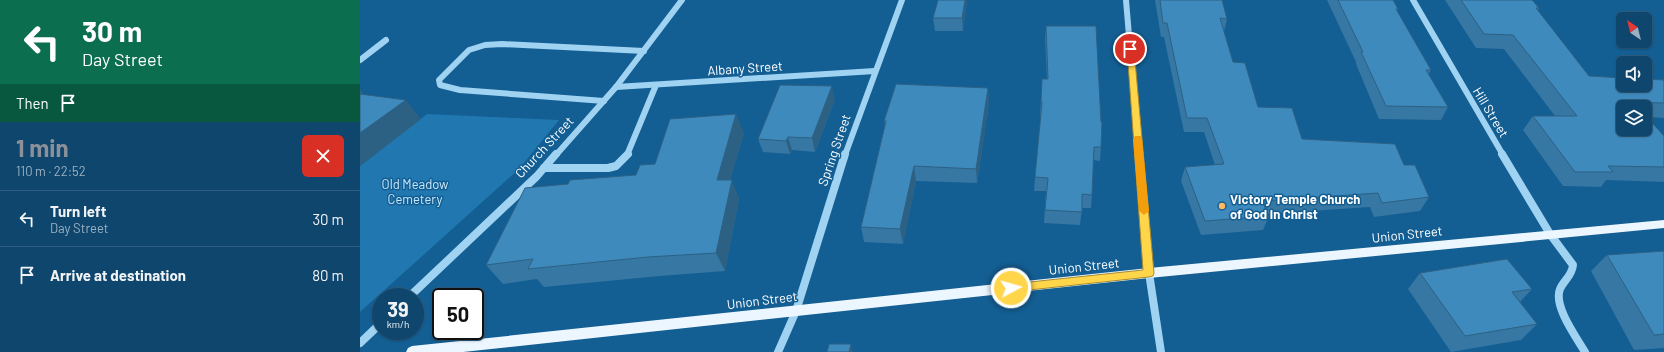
<!DOCTYPE html>
<meta charset="utf-8">
<style>
:root{--surface:#0e466e;--page:#174d73;--text:#f1f3f6;--muted:#9bb1c2;--line:#2e5e81;--accent:#8c9099}
body{margin:0;font-family:Barlow,sans-serif;background:var(--page);color:var(--text);height:100vh;display:flex;flex-direction:column;font-size:15px;white-space:nowrap}
*{box-sizing:border-box;margin:0}
p{font-size:13px;color:var(--muted)}
.icon{flex:none;width:22px;height:22px;fill:none;stroke:currentColor;stroke-width:2;stroke-linecap:round;stroke-linejoin:round}
.map{position:relative;flex:1;overflow:hidden}
.details{display:flex;flex-direction:column;background:var(--surface);width:360px}
.details>*{flex:none}
.hud{background:#0b6e4f;color:#fff;overflow:hidden}
.needle{width:26px;rotate:325deg}
.controls{position:absolute;left:1256px;top:12px;display:grid;gap:8px}
.controls a{display:grid;place-items:center;width:36px;height:36px;border-radius:6px;background:var(--surface);box-shadow:0 1px 3px #0004,0 0 0 1px var(--line);font-size:20px}
.speed{position:absolute;left:12px;top:288px;display:flex;gap:8px;font-size:20px;font-weight:700;text-align:center}
.speed>*{display:grid;place-content:center;width:52px;height:52px;border-radius:50%;background:var(--surface);box-shadow:0 1px 3px #0004,0 0 0 1px var(--line);line-height:1}
.speed small{font-size:10px;font-weight:400}
.speed .limit{border:2px solid #111;border-radius:6px;background:#fff;color:#111}
.pin{position:absolute;display:grid;place-items:center;width:34px;height:34px;color:#fff;margin:-17px;border:2px solid #fff;border-radius:50%;box-shadow:0 1px 4px #0007}
.me{position:absolute;width:44px;margin:-22px;rotate:84deg;stroke-linejoin:round;filter:drop-shadow(0 0 3px #0008)}
.turn{display:flex;align-items:center;gap:14px;height:84px;padding:0 16px;font-size:18px}
.turn .icon{width:52px;height:52px;stroke-width:2.5}
.turn b{display:block;font-size:28px;line-height:34px}
.then{display:flex;align-items:center;height:38px;padding:0 16px;background:#0003;gap:8px;font-size:15px}
.round{display:grid;place-items:center;flex:none;width:42px;height:42px;border-radius:6px;background:var(--page)}
.overview{display:flex;align-items:center;justify-content:space-between;height:68px;padding:0 16px}
h1{font-size:24px;font-weight:700;line-height:30px;color:var(--accent)}
ul{padding:0;list-style:none}
li{display:flex;align-items:center;gap:12px;height:56px;padding:0 16px;border-top:1px solid var(--line)}
li div{flex:1}
li b{display:block;font-size:15px}
li em{font-style:normal}
main{display:flex;flex:1;min-height:0}
.map>svg:first-child{display:block}
.green{fill:#2178b0}
.lines{fill:none;stroke-linecap:round;stroke-linejoin:round}
.minor-far1{stroke:#a0d2f2;stroke-width:6}
.minor{stroke:#a0d2f2;stroke-width:8}
.major{fill:#ecf6ff;fill-rule:evenodd}
.wall{fill:#3677a3;fill-rule:evenodd}
.shaded-wall{fill:#2c6184}
.building{fill:#3f8abd;stroke:#2c6184}
.route{fill:#ffd54a;stroke:#a68a30}
.slow{fill:#f59e0b}
.poi-dot{fill:#ffba62;stroke:#135e93;stroke-width:1.5}
.labels{text-anchor:middle;dominant-baseline:central;stroke-width:3;stroke-linejoin:round;paint-order:stroke}
.street-label{font-size:13px;fill:#fff;stroke:#135e93}
.park-label{font-size:13px;fill:#c8e8fd;stroke:#135e93}
.poi-label{font-size:13px;font-weight:bold;fill:#fff;stroke:#135e93;text-anchor:start}
</style>
<main>
<section class="details">
<div class="hud">
<div class="turn"><svg class="icon" aria-label="left" viewBox="0 0 24 24"><path d="M17 20v-9H6M10 6l-5 5 5 5"/></svg><div><b>30 m</b>Day Street</div></div>
<div class="then">Then<svg class="icon" aria-label="arrive" viewBox="0 0 24 24"><path d="M6 21V4h12l-3 4 3 4H6"/></svg></div>
</div>
<div class="overview"><div><h1>1 min</h1><p>110 m · 22:52</p></div><a class="round" style="background:#d93025;color:#fff"><svg class="icon" aria-label="close" viewBox="0 0 24 24"><path d="M6 6l12 12M18 6L6 18"/></svg></a></div>
<ul>
<li><svg class="icon" aria-label="left" viewBox="0 0 24 24"><path d="M17 20v-9H6M10 6l-5 5 5 5"/></svg><div><b>Turn left</b><p>Day Street</p></div><em>30 m</em></li>
<li><svg class="icon" aria-label="arrive" viewBox="0 0 24 24"><path d="M6 21V4h12l-3 4 3 4H6"/></svg><div><b>Arrive at destination</b></div><em>80 m</em></li>
</ul>
</section>
<div class="map">
<svg width="1304" height="352" viewBox="0 0 1304 352">
<rect width="100%" height="100%" fill="#135e93"/>
<polygon class="green" points="67,114 199,120 159,169 0,312 0,166"/>
<g class="lines">
<g class="minor-far1">
<polyline points="766,0 779,155"/>
<polyline points="1053,0 1143,155"/>
<polyline points="0,60 26,40"/>
<polyline points="256,87 515,71"/>
<polyline points="244,101 100,90 80,85 79,80 109,50 125,45 142,44 284,51"/>
<polyline points="196,155 256,87 322,0"/>
<polyline points="267,155 296,85"/>
<polyline points="485,155 542,0"/>
</g>
<g class="minor">
<polyline points="779,154 789,273 801,352"/>
<path d="M1142,154L1190,234L1213,265C1212,276 1204,280 1200,289C1193,306 1217,338 1225,352"/>
<polyline points="184,168 248,168 256,166 268,154"/>
<polyline points="49,297 177,176 196,154"/>
<polyline points="0,343 21,323"/>
<polyline points="418,352 436,311 485,154"/>
</g>
<polygon class="major" points="1304,220 1304,228 789,278 103,352 46,352 48,348 52,346 789,268"/>
</g>
<g class="wall">
<polygon points="578,0 607,0 603,31 575,31 573,18"/>
<polygon points="795,0 862,0 867,19 864,31 873,62 898,107 942,139 1044,165 1069,197 1060,211 1014,217 1010,207 908,214 909,216 903,230 841,235 821,181 825,167 855,165 844,132 824,132 804,37 801,37"/>
<polygon points="967,0 1033,0 1038,9 1037,11 1071,70 1068,75 1088,107 1081,120 1019,119 996,64 996,62"/>
<path d="M1085,0H1172L1179,8L1178,11L1229,76L1304,80V118L1287,117L1304,136V182L1246,180L1241,187L1203,186L1163,130L1173,116H1195L1144,49L1116,48ZM1263,107H1285V129Z"/>
<polygon points="686,26 741,147 740,161 733,160 732,195 731,208 722,208 720,225 684,223 686,191 674,191 675,177 681,115 680,115 682,79 687,79 685,39"/>
<polygon points="628,88 629,103 617,183 556,181 543,244 504,242 501,227 525,125 524,121"/>
<polygon points="475,99 455,152 432,150 430,154 403,152 398,139"/>
<polygon points="384,133 370,180 379,199 365,271 300,276 184,287 177,279 143,284 126,265 208,184 276,175"/>
<polygon points="1304,251 1304,348 1274,350 1231,271 1247,255"/>
<polygon points="1060,273 1172,289 1160,302 1177,324 1161,340 1091,352 1048,289"/>
</g>
<g class="shaded-wall">
<polygon points="605,0 607,0 607,2 603,31 602,18"/>
<polygon points="472,86 475,99 455,152 452,138"/>
<polygon points="628,88 629,103 617,183 616,169"/>
<polygon points="0,89 10,101 0,108"/>
<polygon points="46,100 61,119 0,166 0,133"/>
<polygon points="376,114 384,133 365,199 357,180"/>
<polygon points="428,137 432,150 430,154 426,141"/>
<polygon points="554,166 556,181 543,244 540,229"/>
<polygon points="372,180 379,199 365,271 356,253"/>
<polygon points="491,344 493,351 493,352 489,352"/>
</g>
<g class="building">
<polygon points="578,0 605,0 602,18 573,18"/>
<polygon points="800,0 862,0 867,19 860,18 873,62 885,63 898,107 932,108 942,139 1035,144 1044,165 1055,165 1069,197 1022,203 1018,193 902,201 909,216 845,221 825,167 864,164 847,118 827,118 807,23 803,23"/>
<polygon points="978,0 1033,0 1038,9 1036,9 1071,70 1066,70 1088,107 1026,106 1001,52 1003,52"/>
<polygon points="1101,0 1172,0 1179,8 1176,8 1229,76 1263,78 1263,85 1285,85 1285,79 1304,80 1304,103 1272,102 1277,107 1263,107 1263,129 1285,129 1285,115 1304,136 1304,167 1248,166 1253,172 1215,172 1173,116 1217,116 1153,35 1124,34"/>
<polygon points="686,26 736,26 741,122 742,122 741,147 734,147 732,195 722,194 722,212 685,210 688,178 675,177 682,102 681,102 682,79 688,79"/>
<polygon points="536,84 628,88 616,169 554,166 540,229 501,227 526,121 524,121"/>
<polygon points="420,85 472,86 452,138 428,137 426,141 398,139"/>
<polygon points="0,94 46,100 0,133"/>
<polygon points="376,114 357,180 372,180 356,253 288,257 168,269 173,259 126,265 165,188 208,184 210,180 276,175 280,165 295,164 310,119"/>
<polygon points="1304,251 1304,334 1294,335 1247,255"/>
<polygon points="1147,259 1172,289 1152,292 1177,324 1105,336 1060,273"/>
<polygon points="469,344 491,344 489,352 467,352"/>
</g>
<polygon class="route" points="768,47 770,47 774,49 794,273 793,276 789,277 651,292 647,291 646,288 647,285 651,284 783,270 767,49"/>
<polygon class="slow" points="775,136 781,136 782,139 789,211 784,215 779,211 773,139"/>
<circle class="poi-dot" cx="862" cy="206" r="4"/>
<g class="labels">
<g class="street-label">
<text transform="translate(385 68) rotate(-4)">Albany Street</text>
<text transform="translate(1131 112) rotate(59)">Hill Street</text>
<text transform="translate(184 147) rotate(-47)">Church Street</text>
<text transform="translate(474 150) rotate(-71)">Spring Street</text>
<text transform="translate(1047 234) rotate(-6)">Union Street</text>
<text transform="translate(724 266) rotate(-6)">Union Street</text>
<text transform="translate(402 300) rotate(-7)">Union Street</text>
</g>
<g class="park-label">
<text x="55" y="184">Old Meadow<tspan x="55" dy="15">Cemetery</tspan></text>
</g>
<g class="poi-label">
<text x="870" y="199">Victory Temple Church<tspan x="870" dy="15">of God in Christ</tspan></text>
</g>
</g>
</svg>
<div class="controls">
<a><svg class="needle" viewBox="-14 -14 28 28"><path d="M0-13l5 13h-10z" fill="#e53935"/><path d="M0 13l5-13h-10z" fill="#9bb1c2"/></svg></a>
<a><svg class="icon" aria-label="sound" viewBox="0 0 24 24"><path d="M4 9h4l5-4v14l-5-4H4zM17 9q2 3 0 6"/></svg></a>
<a><svg class="icon" aria-label="layers" viewBox="0 0 24 24"><path d="M12 4l9 5-9 5-9-5zM3 14l9 5 9-5"/></svg></a>
</div>
<div class="speed"><div>39<small>km/h</small></div><div class="limit">50</div></div>
<div class="pin" style="left:770px;top:49px;background:#d93025"><svg class="icon" aria-label="arrive" viewBox="0 0 24 24"><path d="M6 21V4h12l-3 4 3 4H6"/></svg></div>
<svg class="me" style="left:651px;top:288px" viewBox="-20 -20 40 40"><circle r="17" fill="#ffd54a" stroke="#fff" stroke-width="3"/><path d="M0-11L8 9 0 5-8 9z" fill="#fff"/></svg>
</div>
</main>
